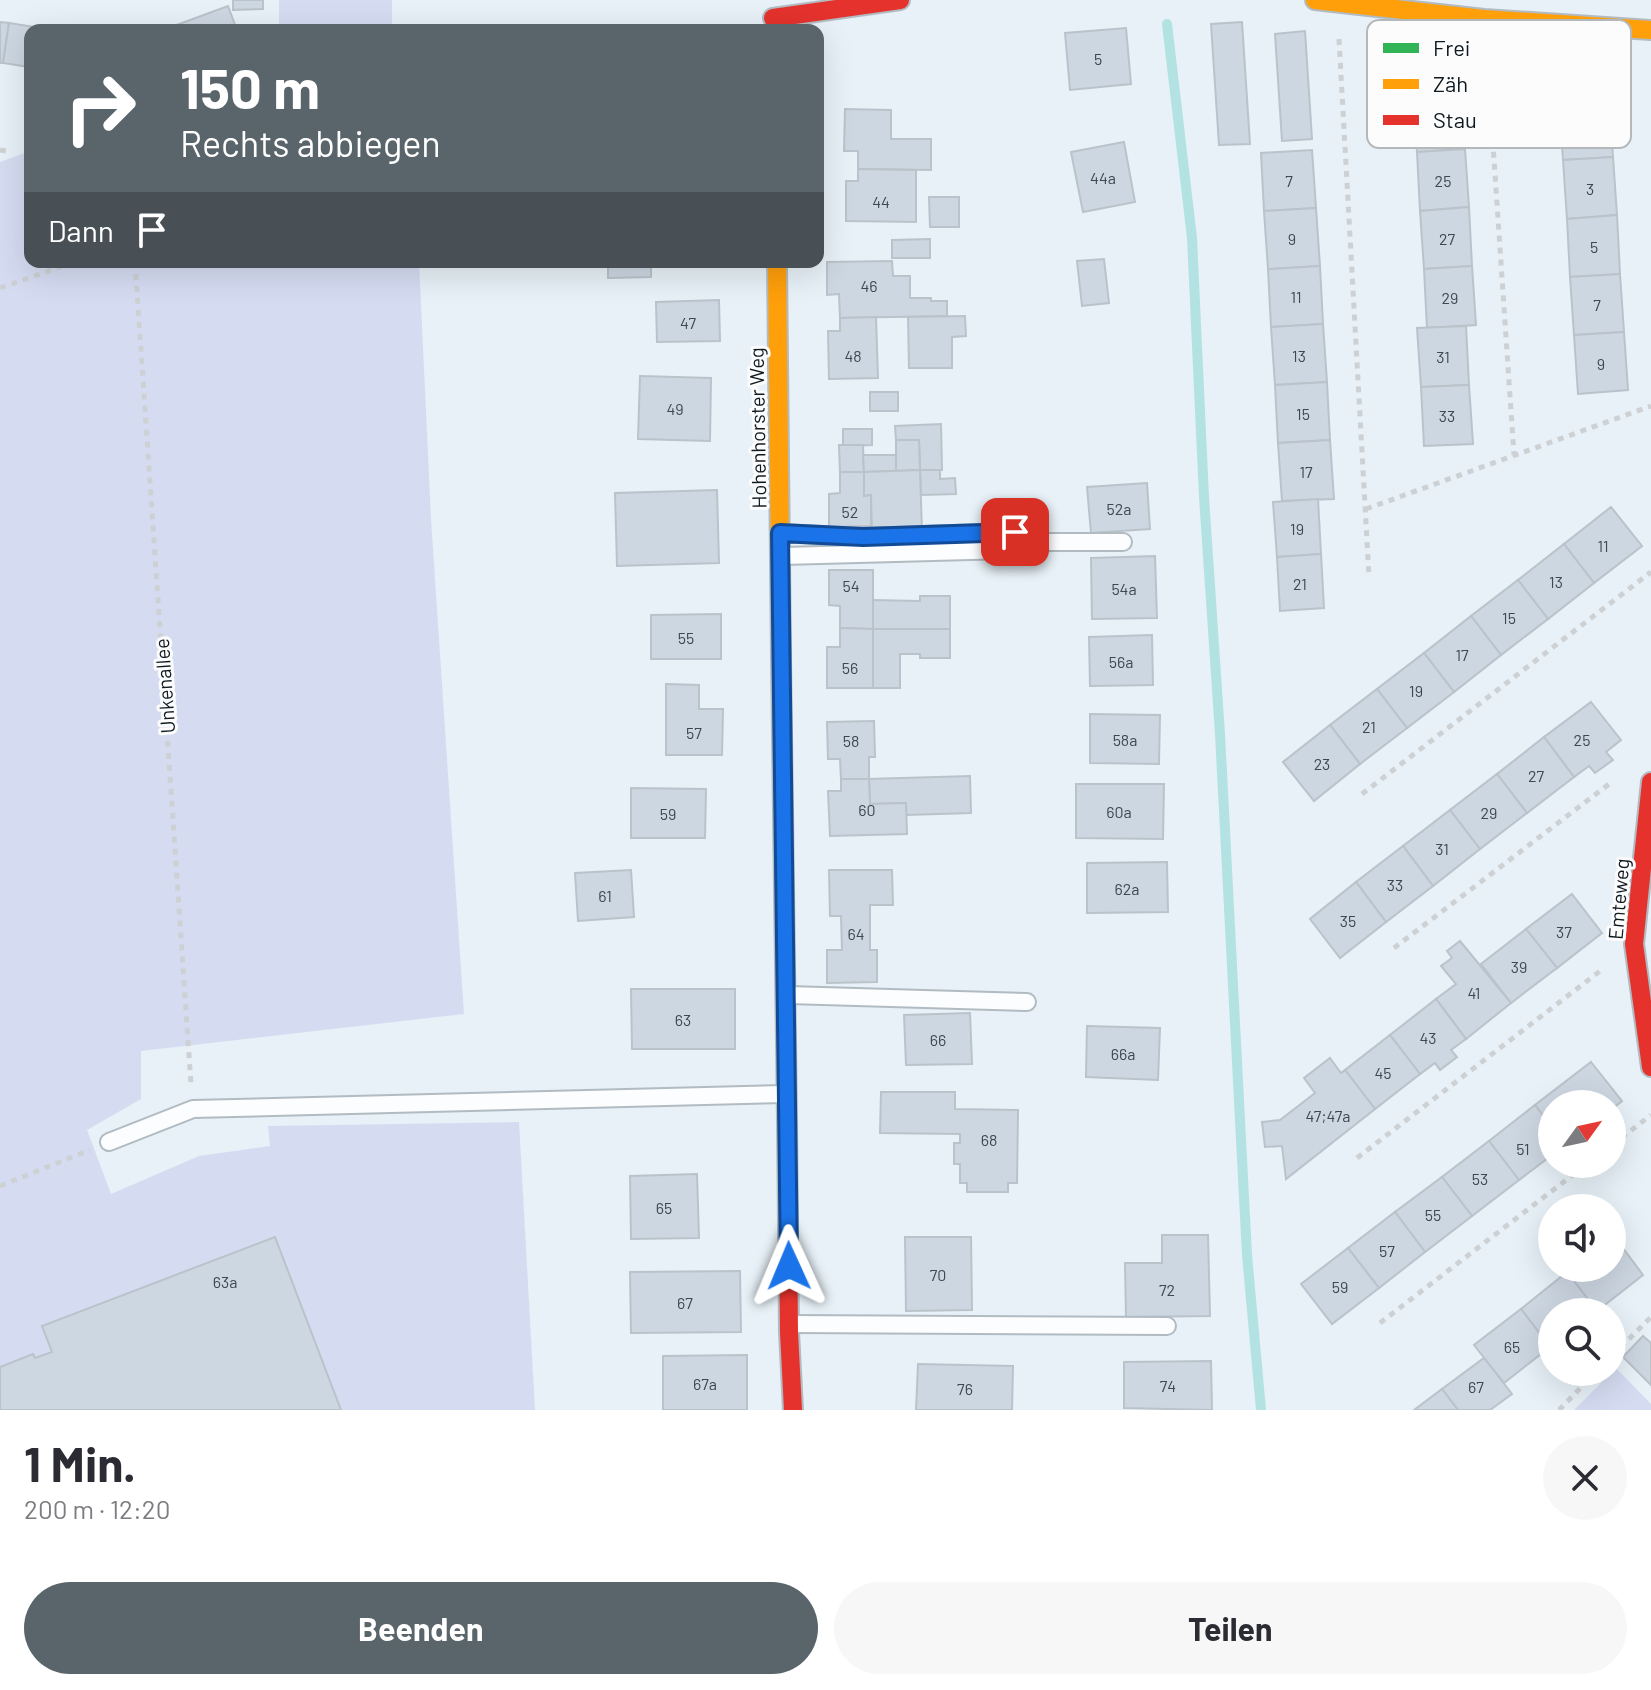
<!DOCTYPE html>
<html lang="de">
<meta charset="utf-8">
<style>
:root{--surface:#fff;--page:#f7f7f7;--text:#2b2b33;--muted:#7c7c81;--accent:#5a656b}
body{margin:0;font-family:Barlow,sans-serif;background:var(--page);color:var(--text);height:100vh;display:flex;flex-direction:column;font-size:30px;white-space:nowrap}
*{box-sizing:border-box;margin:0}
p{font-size:26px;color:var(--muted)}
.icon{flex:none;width:44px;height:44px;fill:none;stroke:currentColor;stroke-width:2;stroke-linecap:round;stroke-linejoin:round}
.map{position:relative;height:1410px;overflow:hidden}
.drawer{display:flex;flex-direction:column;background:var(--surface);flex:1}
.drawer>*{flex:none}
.hud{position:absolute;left:24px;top:24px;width:800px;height:244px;border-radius:16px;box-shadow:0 8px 32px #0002;background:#5a656b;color:#fff;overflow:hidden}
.needle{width:52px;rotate:57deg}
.tools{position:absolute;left:1538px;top:1090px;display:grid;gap:16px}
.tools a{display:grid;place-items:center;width:88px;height:88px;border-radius:50%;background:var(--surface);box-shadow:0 8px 32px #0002;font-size:40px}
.pin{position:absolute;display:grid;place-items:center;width:68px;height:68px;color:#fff;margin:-34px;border-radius:16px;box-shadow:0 4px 12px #0006}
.me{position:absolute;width:88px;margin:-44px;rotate:359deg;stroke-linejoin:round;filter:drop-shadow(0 0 6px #0008)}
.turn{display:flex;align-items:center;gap:28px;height:168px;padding:0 24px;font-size:36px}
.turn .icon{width:104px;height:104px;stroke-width:2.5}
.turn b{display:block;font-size:56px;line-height:68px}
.then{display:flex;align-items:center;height:76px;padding:0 24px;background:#0003;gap:16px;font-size:30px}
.round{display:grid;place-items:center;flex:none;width:84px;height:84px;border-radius:42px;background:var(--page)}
.head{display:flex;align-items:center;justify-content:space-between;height:136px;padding:0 24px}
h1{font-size:48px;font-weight:700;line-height:60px}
.action{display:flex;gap:16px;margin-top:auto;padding:16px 24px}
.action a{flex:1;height:92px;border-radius:48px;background:var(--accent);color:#fff;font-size:32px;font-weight:700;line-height:92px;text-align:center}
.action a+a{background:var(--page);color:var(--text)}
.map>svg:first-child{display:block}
.green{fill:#d5dcf2}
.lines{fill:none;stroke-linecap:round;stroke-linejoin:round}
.stream{stroke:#b2e3e2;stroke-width:10}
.building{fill:#cdd7e2;stroke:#bac2ca;stroke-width:2}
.lane-casing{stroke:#b1bbc1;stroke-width:20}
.fast-casing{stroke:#b1bbc1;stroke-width:22}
.slow-casing{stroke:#b1bbc1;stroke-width:22}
.jam-casing{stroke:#b1bbc1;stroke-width:22}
.path{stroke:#ced1d4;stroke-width:5;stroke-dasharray:6 6;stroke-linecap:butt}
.lane{stroke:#fbfdfe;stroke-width:16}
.fast{stroke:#30b455;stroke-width:18}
.slow{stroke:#ff9f0a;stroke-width:18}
.jam{stroke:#e5322d;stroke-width:18}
.route-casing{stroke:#114b97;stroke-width:20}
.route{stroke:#1a73e8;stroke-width:14}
.labels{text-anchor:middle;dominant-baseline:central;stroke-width:6;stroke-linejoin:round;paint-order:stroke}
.number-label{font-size:16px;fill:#3e4850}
.street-label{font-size:20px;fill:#0e1920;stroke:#fcfcfc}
.key{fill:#fcfcfc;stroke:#b5b8ba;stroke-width:2}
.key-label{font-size:22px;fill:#0e1920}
</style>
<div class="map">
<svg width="1651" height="1410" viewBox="0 0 1651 1410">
<rect width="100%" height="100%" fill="#e7f1f7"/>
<g class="green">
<rect x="279" y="0" width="113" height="30"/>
<polygon points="30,151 30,262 419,262 431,519 464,1014 141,1051 141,1099 87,1130 111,1194 199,1156 270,1146 268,1126 519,1122 535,1410 0,1410 0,162"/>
<polygon points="1616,1368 1651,1404 1651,1410 1574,1410"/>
</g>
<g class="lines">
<polyline class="stream" points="1167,24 1192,238 1204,497 1220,734 1247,1255 1261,1410"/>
</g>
<g class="building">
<polygon points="233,0 263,0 263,9 233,10"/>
<polygon points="228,6 237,30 163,30"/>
<polygon points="0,22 9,23 3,63 0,63"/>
<polygon points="1242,22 1250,144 1219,145 1211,24"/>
<polygon points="9,23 35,27 35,30 30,30 29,67 3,63"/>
<polygon points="1126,28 1131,84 1070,90 1065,33"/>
<polygon points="1305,31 1312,139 1282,141 1275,34"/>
<polygon points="1462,90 1465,149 1417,152 1414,93"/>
<polygon points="1609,98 1613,157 1563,160 1559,102"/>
<polygon points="845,109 891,110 891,139 931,139 931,170 858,169 858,151 844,151"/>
<polygon points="1124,142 1135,202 1083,212 1071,152"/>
<polygon points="1465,149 1469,207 1420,211 1417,152"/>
<polygon points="1312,150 1316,208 1264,211 1261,153"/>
<polygon points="1613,157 1617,215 1567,219 1563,160"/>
<polygon points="858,169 916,170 916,222 846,221 846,181 858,181"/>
<polygon points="929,197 959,197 959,227 930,227"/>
<polygon points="1469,207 1472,266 1424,269 1420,211"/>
<polygon points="1316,208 1320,266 1268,269 1264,211"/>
<polygon points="1617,215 1620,274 1570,277 1567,219"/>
<polygon points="930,239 930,258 892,258 892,240"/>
<polygon points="1104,259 1109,303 1082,306 1077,261"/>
<polygon points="892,261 893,276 910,276 910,298 931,298 931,301 947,301 947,316 840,318 839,294 827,295 827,262"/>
<polygon points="608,262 651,262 651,277 608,278"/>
<polygon points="1320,266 1323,324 1271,327 1268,269"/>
<polygon points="1472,266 1476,325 1427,328 1424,269"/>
<polygon points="1620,274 1624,332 1574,335 1570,277"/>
<polygon points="719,300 720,341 657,342 656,302"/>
<polygon points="965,316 966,336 952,337 952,368 909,368 908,317"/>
<polygon points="876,317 878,378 829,379 828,331 840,331 840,318"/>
<polygon points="1323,324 1327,382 1275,385 1271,327"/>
<polygon points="1466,326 1469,385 1421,387 1417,328"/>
<polygon points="1624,332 1628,390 1578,394 1574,335"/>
<polygon points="640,376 711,378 710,441 638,439"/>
<polygon points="1327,382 1330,440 1278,443 1275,385"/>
<polygon points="1469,385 1473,444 1424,446 1421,387"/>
<rect x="870" y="392" width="28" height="19"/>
<polygon points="941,424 942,470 920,470 919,440 896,440 895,426"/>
<polygon points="843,429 872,429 872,445 843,446"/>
<polygon points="896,440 919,440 920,470 896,471"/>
<polygon points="1330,440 1334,499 1282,501 1278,443"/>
<polygon points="839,445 863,445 864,472 840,472"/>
<polygon points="863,455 896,455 896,471 864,472"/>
<polygon points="920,470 940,470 940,479 955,478 956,494 921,495"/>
<polygon points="920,470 922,533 872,534 871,495 864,496 864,472"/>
<polygon points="840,472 864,472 864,496 871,495 871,526 829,527 829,494 840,493"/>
<polygon points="1147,483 1150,529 1091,533 1087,487"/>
<polygon points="717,490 719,563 617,566 615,493"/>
<polygon points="1318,499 1321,554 1277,557 1273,502"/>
<polygon points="1611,507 1642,546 1594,583 1564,544"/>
<polygon points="1564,544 1594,583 1548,619 1518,580"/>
<polygon points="1321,554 1324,608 1280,611 1277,557"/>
<polygon points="1155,556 1157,618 1092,619 1091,558"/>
<polygon points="829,570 873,570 873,629 840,628 840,606 829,605"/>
<polygon points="1518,580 1548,619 1501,655 1471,616"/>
<polygon points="920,596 950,596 950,629 873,629 873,600 920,601"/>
<polygon points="721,614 721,659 651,659 651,615"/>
<polygon points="1471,616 1501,655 1454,692 1424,653"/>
<polygon points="840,628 873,629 873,688 827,688 827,647 840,647"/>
<polygon points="873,629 950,629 950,658 920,658 920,654 900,654 900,688 873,688"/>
<polygon points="1152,635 1153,685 1090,686 1089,637"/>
<polygon points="1424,653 1454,692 1407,728 1377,689"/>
<polygon points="666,684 699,685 699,709 723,709 722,755 666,755"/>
<polygon points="1377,689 1407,728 1360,764 1330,725"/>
<polygon points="1591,702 1621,740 1606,752 1613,760 1595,773 1589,766 1574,777 1544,737"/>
<polygon points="1090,714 1160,715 1159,764 1090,763"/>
<polygon points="874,721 875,757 869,757 869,779 841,779 840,759 828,759 827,722"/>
<polygon points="1330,725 1360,764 1314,801 1283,762"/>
<polygon points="1544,737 1574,777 1527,813 1497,774"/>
<polygon points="1497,774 1527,813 1480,849 1450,810"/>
<polygon points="970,776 971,813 906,815 906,803 870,804 869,779"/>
<polygon points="841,779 869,779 870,804 906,803 907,834 830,836 828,791 841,791"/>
<polygon points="1076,784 1164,784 1163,839 1076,838"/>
<polygon points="631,788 706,789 705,838 631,838"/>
<polygon points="1450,810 1480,849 1433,886 1403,846"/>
<polygon points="1403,846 1433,886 1386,922 1356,882"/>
<polygon points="1167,862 1168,912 1087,913 1087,863"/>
<polygon points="631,870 634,917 578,921 575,873"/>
<polygon points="829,870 892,870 893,905 870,905 870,950 877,950 877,982 827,983 827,950 842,950 841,916 830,916"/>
<polygon points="1356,882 1386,922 1340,958 1310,919"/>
<polygon points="1572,894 1602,933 1557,968 1526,929"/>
<polygon points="1526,929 1557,968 1511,1003 1481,964"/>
<polygon points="1460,941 1511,1003 1466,1039 1436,999 1456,984 1441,966 1452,958 1447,951"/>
<polygon points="631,989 735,989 735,1049 632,1049"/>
<polygon points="1436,999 1466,1039 1451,1050 1457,1057 1440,1070 1435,1063 1420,1074 1390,1035"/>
<polygon points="970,1013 972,1064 906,1065 904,1015"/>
<polygon points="1087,1026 1160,1028 1158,1080 1086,1077"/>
<polygon points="1390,1035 1420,1074 1375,1109 1345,1070"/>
<polygon points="1330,1058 1341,1073 1345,1070 1375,1109 1286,1179 1282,1146 1265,1147 1262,1122 1280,1120 1315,1093 1304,1078"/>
<polygon points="1591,1062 1622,1101 1612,1109 1612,1104 1552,1104 1552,1127 1535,1105"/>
<polygon points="881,1092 955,1092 955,1109 1018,1110 1017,1183 1008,1183 1008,1192 967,1192 967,1183 960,1183 960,1164 954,1164 954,1143 960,1143 960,1134 880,1133"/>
<polygon points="1535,1105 1552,1127 1552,1155 1519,1180 1489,1141"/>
<polygon points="1489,1141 1519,1180 1472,1216 1442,1177"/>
<polygon points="697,1174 699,1238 631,1239 630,1176"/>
<polygon points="1442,1177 1472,1216 1425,1252 1395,1212"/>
<polygon points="1395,1212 1425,1252 1379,1288 1348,1248"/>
<polygon points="1162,1235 1208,1235 1210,1316 1126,1317 1125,1263 1162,1263"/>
<polygon points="1614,1236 1643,1275 1597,1311 1567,1272 1573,1268 1612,1268"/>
<polygon points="275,1237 341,1410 0,1410 0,1367 33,1354 35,1358 52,1352 42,1326"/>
<polygon points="905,1237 971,1237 972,1310 906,1311"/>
<polygon points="1348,1248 1379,1288 1332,1324 1301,1284"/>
<polygon points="740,1271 741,1332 631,1333 630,1272"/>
<polygon points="1567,1272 1597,1311 1552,1312 1550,1347 1521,1309"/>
<polygon points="1521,1309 1550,1347 1504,1383 1474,1345"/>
<polygon points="1643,1336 1651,1343 1651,1385 1623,1357"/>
<polygon points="747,1355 747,1410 663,1410 663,1356"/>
<polygon points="1484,1358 1512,1394 1490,1410 1458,1410 1442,1389"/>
<polygon points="1211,1361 1212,1410 1124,1408 1124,1362"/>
<polygon points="918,1364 1013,1366 1012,1410 916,1410"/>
<polygon points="1442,1389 1458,1410 1414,1410"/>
</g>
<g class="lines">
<g class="lane-casing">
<g id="lane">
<polyline points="782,533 863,537 1015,532 1027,542 1123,542"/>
<polyline points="783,556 1008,550 1027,542"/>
<polyline points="788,995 1027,1002"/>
<polyline points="109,1142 193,1109 785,1094"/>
<polyline points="791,1324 1167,1326"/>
</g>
</g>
<g class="fast-casing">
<polyline id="fast" points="781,658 787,1121"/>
</g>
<g class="slow-casing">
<g id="slow">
<polyline points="1315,0 1484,19 1651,30"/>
<polyline points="777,262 781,658"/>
</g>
</g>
<g class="jam-casing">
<g id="jam">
<polyline points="773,18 900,0"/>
<polyline points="1651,782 1634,944 1651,1067"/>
<polyline points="787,1121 789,1332 793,1410"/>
</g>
</g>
<g class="path">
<polyline points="1339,39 1369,577"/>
<polyline points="1487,56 1514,455"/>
<polyline points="0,150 6,151"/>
<polyline points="135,262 191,1084"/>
<polyline points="0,288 74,262"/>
<polyline points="1366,509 1651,406"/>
<polyline points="1362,794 1651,572"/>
<polyline points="1394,948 1613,781"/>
<polyline points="1612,1145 1651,1115"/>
<polyline points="1357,1158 1600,971"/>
<polyline points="0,1186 90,1150"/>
<polyline points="1380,1323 1587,1164"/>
<polyline points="1612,1356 1651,1317"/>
<polyline points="1559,1410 1596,1372"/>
</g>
<use href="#lane" class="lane"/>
<use href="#fast" class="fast"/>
<use href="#slow" class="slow"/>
<use href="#jam" class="jam"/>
</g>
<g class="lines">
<g class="route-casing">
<polyline id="route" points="789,1266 780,533 863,537 1015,532"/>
</g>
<use href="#route" class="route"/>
</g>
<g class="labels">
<g class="number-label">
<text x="1098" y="58">5</text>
<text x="1103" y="177">44a</text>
<text x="1289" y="180">7</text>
<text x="1443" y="180">25</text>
<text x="1590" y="188">3</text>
<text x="881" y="201">44</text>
<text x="1292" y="238">9</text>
<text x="1447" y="238">27</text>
<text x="1594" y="246">5</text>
<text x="869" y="285">46</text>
<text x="1296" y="296">11</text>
<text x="1450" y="297">29</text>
<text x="1597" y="304">7</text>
<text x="688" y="322">47</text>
<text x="853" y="355">48</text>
<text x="1299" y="355">13</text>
<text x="1443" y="356">31</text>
<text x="1601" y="363">9</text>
<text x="675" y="408">49</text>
<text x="1303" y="413">15</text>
<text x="1447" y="415">33</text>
<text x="1306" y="471">17</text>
<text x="1119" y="508">52a</text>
<text x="850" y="511">52</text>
<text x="1297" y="528">19</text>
<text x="1603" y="545">11</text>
<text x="1556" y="581">13</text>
<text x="1300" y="583">21</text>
<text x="851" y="585">54</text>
<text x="1124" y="588">54a</text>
<text x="1509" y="617">15</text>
<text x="686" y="637">55</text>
<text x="1462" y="654">17</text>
<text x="1121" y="661">56a</text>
<text x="850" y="667">56</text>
<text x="1416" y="690">19</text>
<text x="1369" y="726">21</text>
<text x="694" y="732">57</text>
<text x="1125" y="739">58a</text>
<text x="1582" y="739">25</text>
<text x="851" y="740">58</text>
<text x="1322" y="763">23</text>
<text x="1536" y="775">27</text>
<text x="867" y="809">60</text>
<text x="1119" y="811">60a</text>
<text x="1489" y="812">29</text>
<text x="668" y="813">59</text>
<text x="1442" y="848">31</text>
<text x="1395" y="884">33</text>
<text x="1127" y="888">62a</text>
<text x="605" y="895">61</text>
<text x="1348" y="920">35</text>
<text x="1564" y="931">37</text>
<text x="856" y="933">64</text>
<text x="1519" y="966">39</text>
<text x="1474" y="992">41</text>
<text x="683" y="1019">63</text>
<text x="1428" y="1037">43</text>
<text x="938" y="1039">66</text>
<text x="1123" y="1053">66a</text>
<text x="1383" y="1072">45</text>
<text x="1328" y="1115">47;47a</text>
<text x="989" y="1139">68</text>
<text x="1523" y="1148">51</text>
<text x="1480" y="1178">53</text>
<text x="664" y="1207">65</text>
<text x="1433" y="1214">55</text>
<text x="1387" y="1250">57</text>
<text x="938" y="1274">70</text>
<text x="225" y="1281">63a</text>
<text x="1340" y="1286">59</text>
<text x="1167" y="1289">72</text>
<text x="685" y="1302">67</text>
<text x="1512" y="1346">65</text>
<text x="705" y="1383">67a</text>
<text x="1168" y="1385">74</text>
<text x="1476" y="1386">67</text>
<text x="965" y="1388">76</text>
</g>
<g class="street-label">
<text transform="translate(757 428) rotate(-91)">Hohenhorster Weg</text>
<text transform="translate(164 686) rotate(-94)">Unkenallee</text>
<text transform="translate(1618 899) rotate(-85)">Emteweg</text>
</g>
</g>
<rect x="1367" y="20" width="264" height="128" rx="12" class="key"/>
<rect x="1383" y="43" width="36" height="10" fill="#30b455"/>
<rect x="1383" y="79" width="36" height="10" fill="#ff9f0a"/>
<rect x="1383" y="115" width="36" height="10" fill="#e5322d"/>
<g class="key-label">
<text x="1433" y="56">Frei</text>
<text x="1433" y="92">Zäh</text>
<text x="1433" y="128">Stau</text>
</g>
</svg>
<div class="tools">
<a><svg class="needle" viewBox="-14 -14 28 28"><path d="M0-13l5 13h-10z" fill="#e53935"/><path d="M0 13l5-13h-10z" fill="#7c7c81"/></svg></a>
<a><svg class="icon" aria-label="sound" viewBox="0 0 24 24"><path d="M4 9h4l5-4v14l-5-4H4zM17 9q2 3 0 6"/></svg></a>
<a><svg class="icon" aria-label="search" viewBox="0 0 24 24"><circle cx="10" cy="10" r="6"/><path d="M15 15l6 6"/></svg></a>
</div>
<div class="pin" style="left:1015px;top:532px;background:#d93025"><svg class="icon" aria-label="arrive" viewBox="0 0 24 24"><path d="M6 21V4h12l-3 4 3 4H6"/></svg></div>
<svg class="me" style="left:789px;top:1266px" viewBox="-20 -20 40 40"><path d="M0-17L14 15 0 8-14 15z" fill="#1a73e8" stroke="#fff" stroke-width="4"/></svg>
<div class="hud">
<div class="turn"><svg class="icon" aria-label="right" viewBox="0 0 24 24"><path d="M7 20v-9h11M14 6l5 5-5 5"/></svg><div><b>150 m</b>Rechts abbiegen</div></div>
<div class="then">Dann<svg class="icon" aria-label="arrive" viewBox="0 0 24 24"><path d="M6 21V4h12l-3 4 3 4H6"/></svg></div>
</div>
</div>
<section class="drawer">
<div class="head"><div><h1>1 Min.</h1><p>200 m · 12:20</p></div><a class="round"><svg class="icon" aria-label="close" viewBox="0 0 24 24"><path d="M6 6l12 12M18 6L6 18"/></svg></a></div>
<div class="action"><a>Beenden</a><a>Teilen</a></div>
</section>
